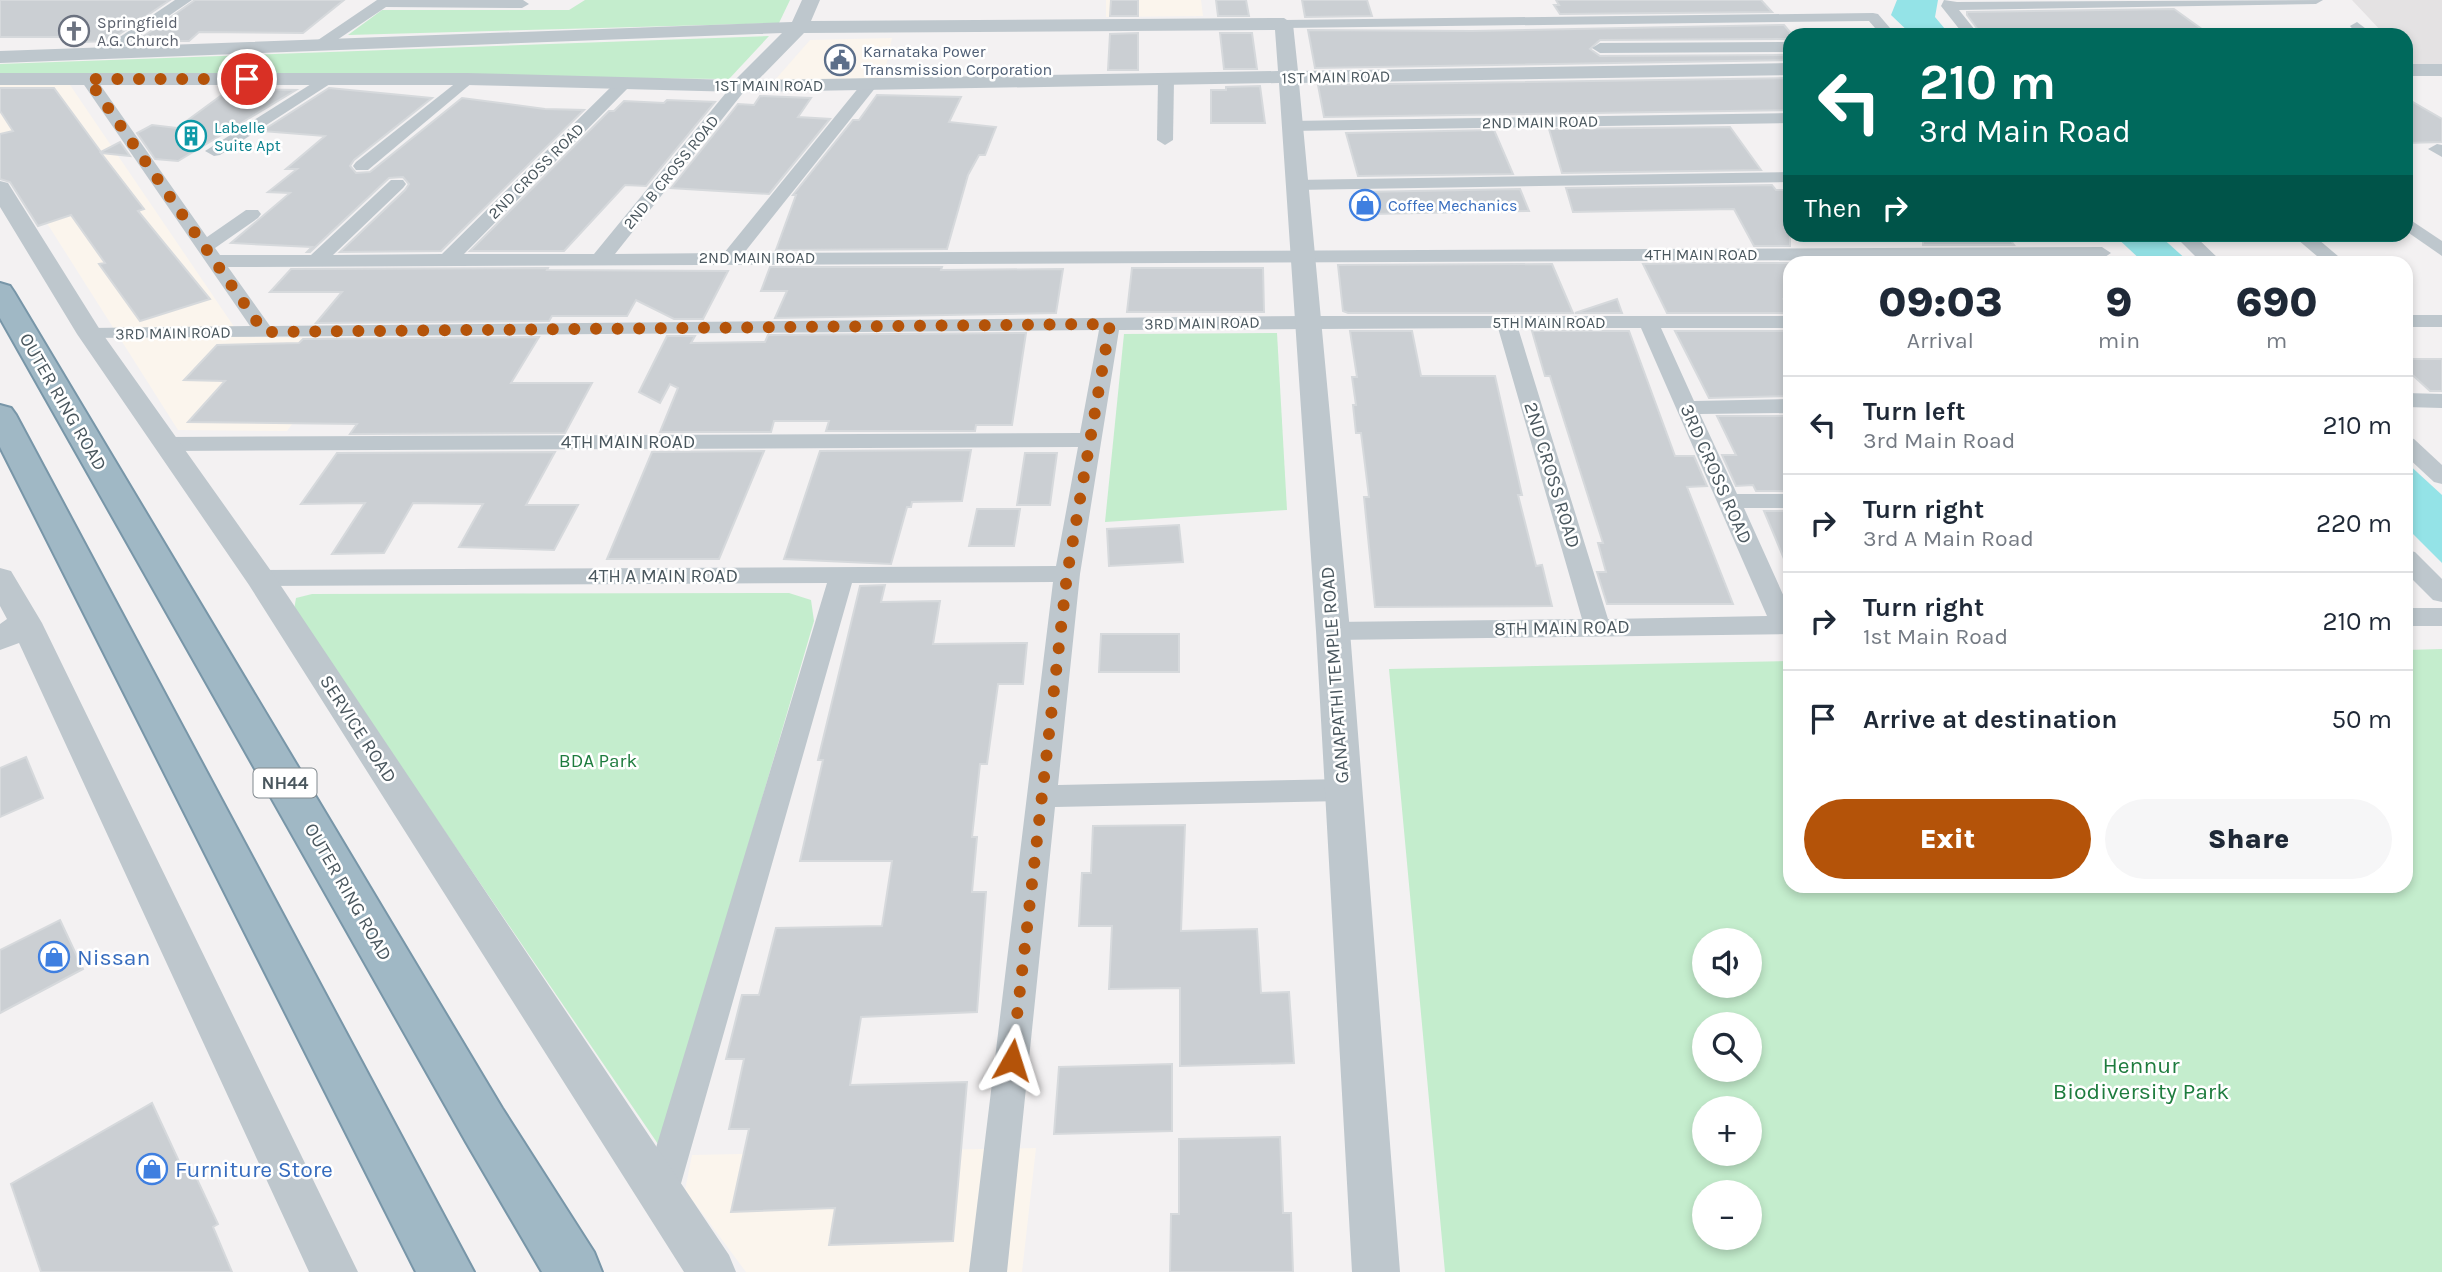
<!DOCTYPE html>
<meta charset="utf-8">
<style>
:root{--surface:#fff;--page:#f6f6f7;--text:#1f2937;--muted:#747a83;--line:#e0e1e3;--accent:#b45309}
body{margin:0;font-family:Karla,sans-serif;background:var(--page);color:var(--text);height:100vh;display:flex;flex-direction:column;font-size:26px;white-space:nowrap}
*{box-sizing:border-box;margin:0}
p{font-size:23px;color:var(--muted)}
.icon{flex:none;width:38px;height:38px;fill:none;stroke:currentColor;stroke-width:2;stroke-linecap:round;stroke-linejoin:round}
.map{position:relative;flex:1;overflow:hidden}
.drawer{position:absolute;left:1783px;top:256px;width:630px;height:637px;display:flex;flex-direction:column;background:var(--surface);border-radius:21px;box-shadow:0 4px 10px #0003}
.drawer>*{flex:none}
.banner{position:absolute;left:1783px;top:28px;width:630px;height:214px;border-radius:21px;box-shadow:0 4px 10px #0003;background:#00695c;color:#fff;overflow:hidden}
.controls{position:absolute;left:1692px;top:928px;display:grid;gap:14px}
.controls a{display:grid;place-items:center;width:70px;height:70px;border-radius:50%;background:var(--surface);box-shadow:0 4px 10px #0003;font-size:35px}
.pin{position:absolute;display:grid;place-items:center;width:60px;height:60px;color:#fff;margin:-30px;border:4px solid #fff;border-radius:50%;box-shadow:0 2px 7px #0007}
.me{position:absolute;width:77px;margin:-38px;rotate:6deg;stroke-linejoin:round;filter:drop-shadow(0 0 5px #0008)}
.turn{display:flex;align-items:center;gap:24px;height:147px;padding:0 21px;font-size:32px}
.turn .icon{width:91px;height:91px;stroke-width:2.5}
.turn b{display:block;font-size:49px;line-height:60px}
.then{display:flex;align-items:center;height:66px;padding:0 21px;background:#0003;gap:14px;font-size:26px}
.eta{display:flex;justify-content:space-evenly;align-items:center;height:119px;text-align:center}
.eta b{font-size:42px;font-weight:800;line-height:49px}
.button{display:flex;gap:14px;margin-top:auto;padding:14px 21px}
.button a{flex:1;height:80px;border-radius:42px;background:var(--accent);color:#fff;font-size:28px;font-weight:800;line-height:80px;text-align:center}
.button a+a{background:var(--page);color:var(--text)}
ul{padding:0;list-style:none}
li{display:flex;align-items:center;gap:21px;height:98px;padding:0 21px;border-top:2px solid var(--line)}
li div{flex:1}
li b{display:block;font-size:26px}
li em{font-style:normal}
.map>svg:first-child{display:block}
.commercial{fill:#fbf5ed}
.education{fill:#e4e2e3}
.green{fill:#c4edcd;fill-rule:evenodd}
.water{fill:#94e3e7}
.building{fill:#cbcfd3;stroke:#d6d9dc;stroke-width:2}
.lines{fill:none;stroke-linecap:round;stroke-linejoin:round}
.trunk-casing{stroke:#7896a8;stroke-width:4}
.minor{fill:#bec7cd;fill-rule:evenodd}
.tertiary{fill:#bec7cd;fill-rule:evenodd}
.trunk{fill:#a0b8c5;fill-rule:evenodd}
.route{stroke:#b45309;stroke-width:12;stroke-dasharray:0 21.6}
.labels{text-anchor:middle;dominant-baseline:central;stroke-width:5;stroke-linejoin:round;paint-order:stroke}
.far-worship-label{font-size:16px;fill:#5b616d;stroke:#fff;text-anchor:start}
.far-service-label{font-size:16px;fill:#4e5e75;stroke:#fff;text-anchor:start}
.far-street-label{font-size:16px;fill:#4a575e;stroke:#fff}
.far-culture-label{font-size:16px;fill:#0d838f;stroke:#fff;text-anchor:start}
.far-shop-label{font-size:16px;fill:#366cbe;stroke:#fff;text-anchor:start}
.shield{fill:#fff;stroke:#80898e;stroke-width:2}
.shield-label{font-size:18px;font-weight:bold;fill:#4a575e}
.street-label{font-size:19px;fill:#4a575e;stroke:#fff}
.park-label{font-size:19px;fill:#1e7c3e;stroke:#fff}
.near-shop-label{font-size:23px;fill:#366cbe;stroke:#fff;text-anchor:start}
.near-park-label{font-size:23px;fill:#1e7c3e;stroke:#fff}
</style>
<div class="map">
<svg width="2442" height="1272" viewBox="0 0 2442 1272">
<rect width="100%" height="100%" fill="#f3f1f2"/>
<g class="commercial">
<polygon points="1106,0 1201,0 1203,16 1106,17"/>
<polygon points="892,38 883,80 774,81 810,40"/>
<polygon points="0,84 70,85 241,337 355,338 287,431 178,430 0,149"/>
<polygon points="1036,1148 1022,1272 746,1272 685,1190 692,1155"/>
</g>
<polygon class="education" points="2352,0 2442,0 2442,66 2413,65 2406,57 2406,35 2385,35"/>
<g class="green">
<polygon points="585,0 790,0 779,23 348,35 382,10 569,10"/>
<polygon points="769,36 729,79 0,73 0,64"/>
<polygon points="1277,333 1287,510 1105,522 1124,334"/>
<polygon points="789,593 811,600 814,621 660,1147 294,610 296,598 312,594"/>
<path d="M2442,649V1272H1445L1389,669L1790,661V886H2406V650ZM1704,940H1750V985H1704ZM1704,1024H1750V1069H1704ZM1704,1108H1750V1153H1704ZM1704,1192H1750V1237H1704Z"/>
</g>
<g class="water">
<polygon points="1897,0 1938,0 1935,17 1950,35 1912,35 1891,15"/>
<polygon points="2114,235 2159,235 2189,262 2143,262"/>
<polygon points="2406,462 2442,495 2442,563 2406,527"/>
</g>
<g class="building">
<polygon points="0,0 170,0 109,41 81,42 79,45 72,46 85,37 0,37"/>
<polygon points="195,0 344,0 303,33 199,32 189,41 137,41"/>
<polygon points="1111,0 1138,0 1138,16 1110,16"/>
<polygon points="1216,0 1246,0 1249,16 1218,16"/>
<polygon points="1302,0 1367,0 1372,16 1305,17"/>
<polygon points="1556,0 1761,0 1772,12 1560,14 1554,5 1559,5"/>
<polygon points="2174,9 2210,35 1982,35 1967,15 1967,12"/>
<polygon points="1784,25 1790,32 1790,39 1600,40 1590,49 1600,56 1790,55 1790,60 1315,68 1308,30 1472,31"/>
<polygon points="1138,33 1138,70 1108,70 1110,34"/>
<polygon points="1220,33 1252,33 1257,69 1224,69"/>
<polygon points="1790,78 1790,110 1324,117 1318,85"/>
<polygon points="1260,86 1265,123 1211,123 1211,90 1226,90 1226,87"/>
<polygon points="0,88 54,88 101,152 120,142 130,156 101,153 144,209 138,211 210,299 140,321 99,264 105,263 71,215 38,226 10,182 0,179 0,134 13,131 0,111"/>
<polygon points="329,88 432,98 354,160 350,166 356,173 370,172 462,98 545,109 584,110 441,251 340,252 405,190 409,184 403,177 389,178 310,252 307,252 312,247 231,243 290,193 268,192 297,169 286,169 325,136 262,131"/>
<polygon points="230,89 296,90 178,161 155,159 137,133 152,125 177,128"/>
<polygon points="877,95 961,97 949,122 996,127 985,155 979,155 968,175 947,249 776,250 796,195 793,195 853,120 859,120"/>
<polygon points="760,96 811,98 798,117 830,119 769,194 671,188 738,104 754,105"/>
<polygon points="2406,98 2442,119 2442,142 2406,143"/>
<polygon points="667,100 715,102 646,186 625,185 564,251 470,251 609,111 614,111 624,101 664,103"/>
<polygon points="1730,127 1761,170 1562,173 1549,129"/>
<polygon points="1494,130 1513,174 1358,176 1346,133"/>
<polygon points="1772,185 1776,190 1790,190 1790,246 1754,246 1734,209 1573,212 1566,188"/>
<polygon points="1520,189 1529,211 1370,214 1362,192"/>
<polygon points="1923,234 2006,234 2014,245 1923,245"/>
<polygon points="1695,263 1790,263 1790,310 1783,298 1790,313 1667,313 1643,264"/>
<polygon points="1552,264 1573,313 1348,313 1343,311 1338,265"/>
<polygon points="770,267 942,267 941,270 1063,269 1056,313 775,318 787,291 761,291"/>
<polygon points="548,268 547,270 728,271 703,319 674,319 636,300 627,316 552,316 549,321 316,323 342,292 270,292 291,269"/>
<polygon points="1132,268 1263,268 1264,312 1127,312"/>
<polygon points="1617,299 1622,313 1575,313"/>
<polygon points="1350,331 1412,331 1421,376 1495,376 1522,495 1518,495 1536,566 1542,565 1552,606 1375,607 1364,497 1369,497 1361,433 1356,433 1353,405 1356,405 1352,377 1357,377"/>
<polygon points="1532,331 1629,331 1675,456 1694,456 1707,486 1687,487 1733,604 1607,604 1597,572 1606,572 1598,543 1603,543 1550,376 1545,376"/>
<polygon points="1675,331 1790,331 1790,396 1709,398"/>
<polygon points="1026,333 1012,425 976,425 975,431 826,431 829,421 774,421 771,432 660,432 678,388 670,384 660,403 639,392 667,336 695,336 691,343 765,342 768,335"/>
<polygon points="539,337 511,383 592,383 565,433 350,434 357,424 188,422 225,381 184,380 217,345 299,343 303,339"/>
<polygon points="2406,359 2442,359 2442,391 2430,391 2406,369"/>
<polygon points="1717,416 1790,416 1790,491 1756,491 1753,485 1736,486 1722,455 1736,455"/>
<polygon points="971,450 962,501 912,502 911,507 907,507 891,564 784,559 820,451"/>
<polygon points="764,451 719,559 607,559 652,452"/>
<polygon points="555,452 526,505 578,505 554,550 459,547 483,504 413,503 384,553 332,554 365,503 301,504 337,453"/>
<polygon points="1025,453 1057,453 1050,505 1017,505"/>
<polygon points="977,509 1020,509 1014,546 969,546"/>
<polygon points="1764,511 1790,511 1790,573"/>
<polygon points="1179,525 1183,562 1109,566 1107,529"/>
<polygon points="885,585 881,602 940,601 933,644 1027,643 1023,684 998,684 987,764 980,764 972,837 977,837 972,892 986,892 977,1012 861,1017 850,1085 967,1082 953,1241 829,1245 835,1208 731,1212 749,1129 729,1129 744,1059 726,1059 742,995 759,995 776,928 882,926 892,861 800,861 823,760 818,760 860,586"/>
<polygon points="1101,634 1179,634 1179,672 1099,672"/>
<polygon points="26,757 43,798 0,817 0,768"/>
<polygon points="1185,825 1181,931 1257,929 1261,993 1289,992 1294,1063 1180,1066 1180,988 1109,989 1112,926 1079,926 1082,873 1091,873 1093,826"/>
<polygon points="60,920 83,969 0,1013 0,950"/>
<polygon points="1172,1064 1172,1131 1054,1134 1059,1067"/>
<polygon points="152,1103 182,1168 190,1164 218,1224 213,1227 232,1272 41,1272 11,1184"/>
<polygon points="1280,1137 1283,1213 1291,1213 1293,1272 1170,1272 1171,1214 1179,1214 1179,1139"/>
</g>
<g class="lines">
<g class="trunk-casing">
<g id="trunk">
<polygon points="0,283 10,286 14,292 502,1108 594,1252 602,1272 542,1272 466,1142 0,318"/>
<polygon points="0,405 11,408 16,415 474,1272 416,1272 0,447"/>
</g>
</g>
<g class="minor">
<polygon points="175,0 192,0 112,55 102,55 102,49"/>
<polygon points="377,0 523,0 529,4 522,8 386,7 328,46 318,46 318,40"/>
<polygon points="1944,0 1957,2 2323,0 2316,4 1959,10 1979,35 1964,35 1941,6"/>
<polygon points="1873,13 1878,14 1896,35 1881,35 1869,21 1284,28 1277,24 1284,20"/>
<polygon points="2357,22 2374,35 2358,35 2350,26"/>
<polygon points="1790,42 1790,52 1600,53 1592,48 1600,43"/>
<path d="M88,74L94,76L207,237L246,210H258L261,214L258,218L215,248L220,255H311L391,180H403L406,184L403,188L333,255L442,254L618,80H630V86L464,254H594L734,83L740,81L748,86L746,89L615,254L724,253L864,81H876V87L744,253L2102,247L2111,253L2102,259L228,267L270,326L1307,316H1790V328H1661L1694,401L1790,399V413L1700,414L1737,494H1790V508H1744L1790,610V634L1333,640L1324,637L1320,631L1324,625L1333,622L1582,619L1498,328L1119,330L1080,574L1058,785L1343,779L1353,782L1358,790L1353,798L1343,801L1055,807L1007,1272H969L1053,582L852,583L678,1194L673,1206L660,1212L647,1206L642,1194L827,583L260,586L251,584L247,578L251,572L260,570L1056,566L1078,447L167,451L156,444L167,437L1080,433L1099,330L83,338L80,334L83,330L90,328L250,326L80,79ZM1518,328H1641L1767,616L1608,619Z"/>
<polygon points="327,74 335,79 333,82 220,155 214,156 205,151"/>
<polygon points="467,74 475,79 473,82 368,170 356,170 353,166 356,162"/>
<polygon points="1166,75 1174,80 1173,140 1165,145 1157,140 1158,80"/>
<polygon points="1790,113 1790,123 1290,131 1282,126 1290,121"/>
<polygon points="2437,144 2442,145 2442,157 2428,149"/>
<polygon points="1790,172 1790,182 1295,190 1286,185 1295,180"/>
<polygon points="2406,217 2442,241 2442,256 2406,231"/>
<polygon points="2173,234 2193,234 2222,262 2201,262"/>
<polygon points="2291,234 2312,234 2345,262 2324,262"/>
<rect x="2406" y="315" width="36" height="12"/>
<polygon points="2406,393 2442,394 2442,408 2406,407"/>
<polygon points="2406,437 2414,439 2442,465 2442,484 2434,482 2406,456"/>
<polygon points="2406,550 2415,552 2442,579 2442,602 2433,600 2406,573"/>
<rect x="2406" y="608" width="36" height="18"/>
</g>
<g class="tertiary">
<path d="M802,0H820L811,21L1284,18L1293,24L1298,71L1790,63V75L1299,83L1350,631L1400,1272H1352L1316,631L1279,83L740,92L467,85H0V73H467L735,80L782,33L0,63V51L792,22ZM1275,30L1278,71L758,80L804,33Z"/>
<rect x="2406" y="64" width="36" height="12"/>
<polygon points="0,181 8,183 102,333 271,571 729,1255 736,1272 684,1272 249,585 77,334 0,207"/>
<polygon points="0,568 11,571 42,623 358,1272 309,1272 19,643 0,650 0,624 7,619 0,606"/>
</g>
<use href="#trunk" class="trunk"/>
</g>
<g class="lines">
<polyline class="route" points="247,79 88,79 264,332 1110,324 1067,575 1012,1060"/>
</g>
<defs>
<g id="church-ring" transform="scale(1.575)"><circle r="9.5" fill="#fff" stroke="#6b7280" stroke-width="1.5"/><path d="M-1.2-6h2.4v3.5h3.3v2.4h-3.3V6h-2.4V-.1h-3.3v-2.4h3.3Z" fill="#6b7280"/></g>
<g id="civic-ring" transform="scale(1.575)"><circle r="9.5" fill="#fff" stroke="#5c6f8a" stroke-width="1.5"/><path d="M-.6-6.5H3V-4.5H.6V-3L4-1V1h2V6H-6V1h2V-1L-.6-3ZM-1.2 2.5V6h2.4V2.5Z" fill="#5c6f8a"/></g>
<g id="building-ring" transform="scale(1.575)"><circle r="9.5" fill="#fff" stroke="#0f9aa8" stroke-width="1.5"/><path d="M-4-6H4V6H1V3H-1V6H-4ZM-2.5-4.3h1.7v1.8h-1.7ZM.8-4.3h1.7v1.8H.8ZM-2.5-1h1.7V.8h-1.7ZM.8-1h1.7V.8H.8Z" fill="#0f9aa8"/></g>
<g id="shop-ring" transform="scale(1.575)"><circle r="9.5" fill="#fff" stroke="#3f7fe0" stroke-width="1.5"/><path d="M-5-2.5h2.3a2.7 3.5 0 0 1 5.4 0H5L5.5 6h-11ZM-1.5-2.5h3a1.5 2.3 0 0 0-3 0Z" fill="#3f7fe0"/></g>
</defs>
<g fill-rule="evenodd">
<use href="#church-ring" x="74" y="31"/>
<use href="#civic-ring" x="840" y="60"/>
<use href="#building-ring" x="191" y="136"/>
<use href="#shop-ring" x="1365" y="205"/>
<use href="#shop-ring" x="54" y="957"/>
<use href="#shop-ring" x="152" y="1169"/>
</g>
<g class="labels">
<g class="far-worship-label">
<text x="97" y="22">Springfield<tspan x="97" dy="18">A.G. Church</tspan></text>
</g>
<g class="far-service-label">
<text x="863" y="51">Karnataka Power<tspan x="863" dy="18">Transmission Corporation</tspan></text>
</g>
<g class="far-street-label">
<text transform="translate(1336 77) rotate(-1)">1ST MAIN ROAD</text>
<text x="769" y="85">1ST MAIN ROAD</text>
<text transform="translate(1540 122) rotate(-1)">2ND MAIN ROAD</text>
<text transform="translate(536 171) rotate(-45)">2ND CROSS ROAD</text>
<text transform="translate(671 172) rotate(-51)">2ND B CROSS ROAD</text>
<text x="1701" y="254">4TH MAIN ROAD</text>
<text x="757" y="257">2ND MAIN ROAD</text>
<text x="1549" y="322">5TH MAIN ROAD</text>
<text transform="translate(1202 323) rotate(-1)">3RD MAIN ROAD</text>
<text transform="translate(173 333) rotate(-1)">3RD MAIN ROAD</text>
</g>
<g class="far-culture-label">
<text x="214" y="127">Labelle<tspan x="214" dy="18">Suite Apt</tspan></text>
</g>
<g class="far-shop-label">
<text x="1388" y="205">Coffee Mechanics</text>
</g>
<rect class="shield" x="253.5" y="768.5" width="63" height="29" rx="5"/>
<g class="shield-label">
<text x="285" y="783">NH44</text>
</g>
<g class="street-label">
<text transform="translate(63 402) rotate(60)">OUTER RING ROAD</text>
<text x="628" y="442">4TH MAIN ROAD</text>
<text transform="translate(1716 474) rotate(66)">3RD CROSS ROAD</text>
<text transform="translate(1552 475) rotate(73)">2ND CROSS ROAD</text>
<text x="663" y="576">4TH A MAIN ROAD</text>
<text transform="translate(1562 628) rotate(-1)">8TH MAIN ROAD</text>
<text transform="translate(1335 675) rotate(-94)">GANAPATHI TEMPLE ROAD</text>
<text transform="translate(358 729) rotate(57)">SERVICE ROAD</text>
<text transform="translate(348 892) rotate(60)">OUTER RING ROAD</text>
</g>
<g class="park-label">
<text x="598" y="761">BDA Park</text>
</g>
<g class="near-shop-label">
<text x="77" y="957">Nissan</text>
<text x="175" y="1169">Furniture Store</text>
</g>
<g class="near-park-label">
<text x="2141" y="1065">Hennur<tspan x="2141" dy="26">Biodiversity Park</tspan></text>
</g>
</g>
</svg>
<div class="controls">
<a><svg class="icon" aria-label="sound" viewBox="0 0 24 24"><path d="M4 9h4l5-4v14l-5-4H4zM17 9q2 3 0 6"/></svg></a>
<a><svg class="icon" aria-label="search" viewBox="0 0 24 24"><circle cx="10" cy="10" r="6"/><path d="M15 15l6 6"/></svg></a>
<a>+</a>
<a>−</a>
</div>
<div class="pin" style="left:247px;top:79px;background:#d93025"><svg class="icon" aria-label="arrive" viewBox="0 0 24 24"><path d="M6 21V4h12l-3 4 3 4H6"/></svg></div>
<svg class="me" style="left:1012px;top:1060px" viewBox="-20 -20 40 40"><path d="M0-17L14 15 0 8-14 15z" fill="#b45309" stroke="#fff" stroke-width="4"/></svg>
<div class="banner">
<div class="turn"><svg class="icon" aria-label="left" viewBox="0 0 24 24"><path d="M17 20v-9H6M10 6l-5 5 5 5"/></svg><div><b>210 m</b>3rd Main Road</div></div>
<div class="then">Then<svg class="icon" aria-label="right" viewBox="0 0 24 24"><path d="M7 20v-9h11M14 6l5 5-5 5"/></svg></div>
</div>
<section class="drawer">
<div class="eta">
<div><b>09:03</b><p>Arrival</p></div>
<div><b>9</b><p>min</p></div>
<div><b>690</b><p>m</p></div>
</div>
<ul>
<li><svg class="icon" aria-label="left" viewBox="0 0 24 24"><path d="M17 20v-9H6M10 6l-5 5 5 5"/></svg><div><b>Turn left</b><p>3rd Main Road</p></div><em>210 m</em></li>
<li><svg class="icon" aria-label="right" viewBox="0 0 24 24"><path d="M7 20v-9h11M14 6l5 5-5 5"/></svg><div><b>Turn right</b><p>3rd A Main Road</p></div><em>220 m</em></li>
<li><svg class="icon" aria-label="right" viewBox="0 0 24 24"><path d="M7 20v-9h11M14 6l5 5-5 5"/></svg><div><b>Turn right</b><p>1st Main Road</p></div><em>210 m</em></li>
<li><svg class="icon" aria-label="arrive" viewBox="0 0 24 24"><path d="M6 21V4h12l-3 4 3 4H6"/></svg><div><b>Arrive at destination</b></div><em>50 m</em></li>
</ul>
<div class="button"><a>Exit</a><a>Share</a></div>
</section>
</div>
